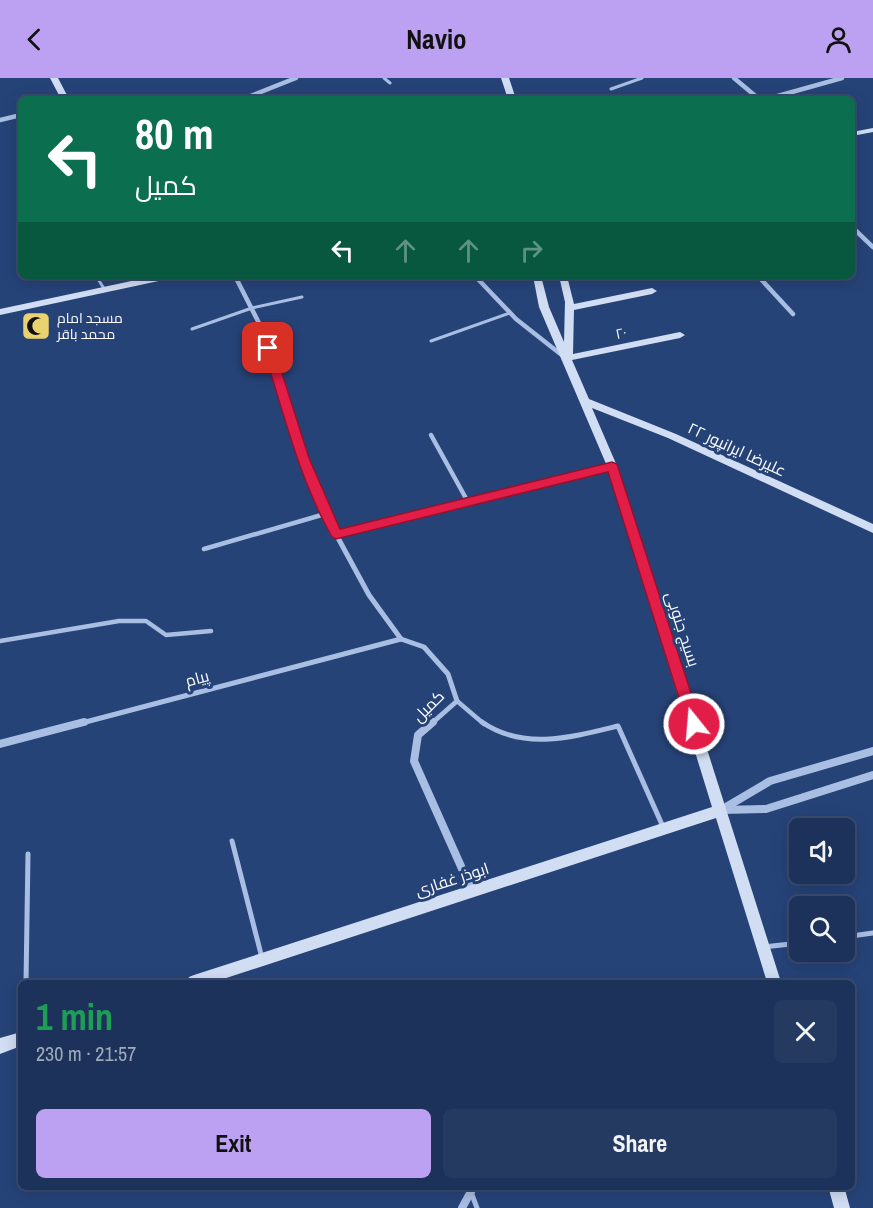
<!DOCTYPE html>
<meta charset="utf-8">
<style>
:root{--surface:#1c325a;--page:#253a60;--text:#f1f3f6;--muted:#a0aabb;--line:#3a4d70;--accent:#bca0f2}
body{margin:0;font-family:"Archivo Narrow",Cairo,sans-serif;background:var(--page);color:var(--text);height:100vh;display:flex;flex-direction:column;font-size:22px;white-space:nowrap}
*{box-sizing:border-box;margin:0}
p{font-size:20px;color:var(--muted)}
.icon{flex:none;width:33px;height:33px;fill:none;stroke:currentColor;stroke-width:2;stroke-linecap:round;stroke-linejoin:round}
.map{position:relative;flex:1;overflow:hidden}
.panel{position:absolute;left:18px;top:902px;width:837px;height:210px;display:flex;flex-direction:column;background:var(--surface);border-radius:9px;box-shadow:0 3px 15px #0003,0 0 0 2px var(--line)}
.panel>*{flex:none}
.guide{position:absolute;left:18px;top:18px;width:837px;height:183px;border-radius:9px;box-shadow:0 3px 15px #0003,0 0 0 2px var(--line);background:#0b6e4f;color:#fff;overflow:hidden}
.fabs{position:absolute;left:789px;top:740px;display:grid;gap:12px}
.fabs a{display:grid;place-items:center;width:66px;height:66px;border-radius:9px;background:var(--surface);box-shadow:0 3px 15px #0003,0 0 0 2px var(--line);font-size:30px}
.pin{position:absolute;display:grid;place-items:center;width:51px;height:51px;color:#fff;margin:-26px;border-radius:12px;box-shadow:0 3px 9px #0006}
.me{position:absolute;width:66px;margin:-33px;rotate:343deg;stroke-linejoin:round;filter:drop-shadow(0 0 4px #0008)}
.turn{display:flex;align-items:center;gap:21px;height:126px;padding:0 18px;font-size:27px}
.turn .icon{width:78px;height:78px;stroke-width:2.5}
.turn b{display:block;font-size:42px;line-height:51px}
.lanes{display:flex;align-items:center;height:57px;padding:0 18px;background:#0003;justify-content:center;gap:30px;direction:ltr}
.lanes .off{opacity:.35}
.round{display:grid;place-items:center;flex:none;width:63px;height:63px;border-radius:9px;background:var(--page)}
.headline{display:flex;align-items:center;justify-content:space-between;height:102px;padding:0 18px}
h1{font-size:36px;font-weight:700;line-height:45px;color:#1e9e55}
.button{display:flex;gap:12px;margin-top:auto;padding:12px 18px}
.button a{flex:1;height:69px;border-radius:9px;background:var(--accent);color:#111;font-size:24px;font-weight:700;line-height:69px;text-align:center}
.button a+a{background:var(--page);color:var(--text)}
header{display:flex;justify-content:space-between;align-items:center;height:78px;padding:0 18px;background:var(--accent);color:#111;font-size:27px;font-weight:700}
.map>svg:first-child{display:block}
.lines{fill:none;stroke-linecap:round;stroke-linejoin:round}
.lane-far2{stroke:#a9bee3;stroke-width:3}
.lane-far1{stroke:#a9bee3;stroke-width:4.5}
.lane{stroke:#a9bee3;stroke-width:5}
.street-far2{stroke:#a9bee3;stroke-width:4.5}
.street-far1{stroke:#a9bee3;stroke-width:5}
.street{stroke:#a9bee3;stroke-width:8}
.secondary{fill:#d1ddf3;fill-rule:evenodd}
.route{fill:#e11d48;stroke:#92132f;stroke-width:1.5}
.labels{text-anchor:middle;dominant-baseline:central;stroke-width:6;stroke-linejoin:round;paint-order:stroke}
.far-poi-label{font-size:14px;fill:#fff;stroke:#264378;text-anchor:start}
.far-street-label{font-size:14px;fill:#fff;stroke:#264378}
.street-label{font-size:16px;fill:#fff;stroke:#264378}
</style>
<header><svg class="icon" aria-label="back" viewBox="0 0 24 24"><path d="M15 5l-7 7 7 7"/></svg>Navio<svg class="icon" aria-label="person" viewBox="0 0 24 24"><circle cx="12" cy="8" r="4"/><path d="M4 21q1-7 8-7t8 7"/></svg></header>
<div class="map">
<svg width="873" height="1130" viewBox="0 0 873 1130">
<rect width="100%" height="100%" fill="#264378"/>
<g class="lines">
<g class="lane-far2">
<polyline points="384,0 390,5"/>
<polyline points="611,11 642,0"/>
<polyline points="96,198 105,212"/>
<polyline points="192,251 252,230 302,219"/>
<polyline points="431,263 510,235"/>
</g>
<g class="lane-far1">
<polyline points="431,357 468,424"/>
<polyline points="204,471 325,436"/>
<polyline points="0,563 119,543 146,543 166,557 211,553"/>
<polyline points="457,623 484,646"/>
</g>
<g class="lane">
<path d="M482,644C523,673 573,659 618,648L664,751"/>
<polyline points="232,763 262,880"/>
<polyline points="844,859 873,855"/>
<polyline points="763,869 800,865"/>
<polyline points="26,904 28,776"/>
<polyline points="471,1114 477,1130"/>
</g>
<g class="street-far2">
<polyline points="734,0 759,21"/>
<polyline points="243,21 296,0"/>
<polyline points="767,21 842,0"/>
<polyline points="0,42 21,37"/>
<polyline points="852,149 873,169"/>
<polyline points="235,198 262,251 271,278"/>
<polyline points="475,198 516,241 563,278"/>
<polyline points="758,198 793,236"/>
</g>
<g class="street-far1">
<polyline points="270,277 303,380 325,436 369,517 401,561 424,569 448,596 457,623 431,646"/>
<polyline points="336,456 612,388"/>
<polyline points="78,646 401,561"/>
</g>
<g class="street">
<polyline points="433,644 418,657 414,683 472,813"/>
<polyline points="0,666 84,644"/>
<polyline points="721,732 770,703 873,673"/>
<polyline points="722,732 766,731 873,697"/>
<polyline points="462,1130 474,1108"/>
</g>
<g class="secondary">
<polygon points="50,0 58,0 69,21 61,21"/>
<polygon points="501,0 509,0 516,21 508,21"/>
<polygon points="873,50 873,54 852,58 852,54"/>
<polygon points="155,198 172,198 168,201 0,237 0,231"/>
<polygon points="533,198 541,198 549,229 564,264 565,224 559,198 567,198 574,226 652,210 657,213 652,216 574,232 573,276 680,254 685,257 680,260 572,282 589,321 676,356 873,446 873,455 668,360 592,330 617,388 781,904 767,904 716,740 214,904 187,904 189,899 194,897 712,729 607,388 539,229"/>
<polygon points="21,954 21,968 0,976 0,960"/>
<polygon points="828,1108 844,1108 850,1130 834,1130"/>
</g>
</g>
<path class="route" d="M268,267L274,270L309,380L340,451L612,384L617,386L701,646L699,650H689L687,646L608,394L336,461L332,459C299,401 283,333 263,270Z"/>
<defs>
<g id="mosque-square" transform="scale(1.5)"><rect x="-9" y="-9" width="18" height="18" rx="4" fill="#ebd26f" stroke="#264378"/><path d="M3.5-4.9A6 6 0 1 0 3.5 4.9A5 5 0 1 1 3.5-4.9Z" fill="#111"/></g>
</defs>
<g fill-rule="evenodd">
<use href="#mosque-square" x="36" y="248"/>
</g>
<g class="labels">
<g class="far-poi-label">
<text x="57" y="240">مسجد امام<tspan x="57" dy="16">محمد باقر</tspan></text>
</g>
<g class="far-street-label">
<text transform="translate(621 255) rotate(-12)">۲۰</text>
</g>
<g class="street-label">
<text transform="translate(737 371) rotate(25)">علیرضا ایرانپور ۲۲</text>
<text transform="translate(683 551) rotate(72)">بسیج جنوبی</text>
<text transform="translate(197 600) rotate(-15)">پیام</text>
<text transform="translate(428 628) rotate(-45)">کمیل</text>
<text transform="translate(452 801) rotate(-18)">ابوذر غفاری</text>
</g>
</g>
</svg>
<div class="fabs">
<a><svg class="icon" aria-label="sound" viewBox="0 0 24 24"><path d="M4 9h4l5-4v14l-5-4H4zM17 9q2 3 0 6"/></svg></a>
<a><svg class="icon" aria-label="search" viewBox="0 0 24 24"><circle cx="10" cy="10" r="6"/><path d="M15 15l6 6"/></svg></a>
</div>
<div class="pin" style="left:268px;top:270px;background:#d93025"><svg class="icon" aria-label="arrive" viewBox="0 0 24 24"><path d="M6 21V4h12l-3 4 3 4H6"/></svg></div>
<svg class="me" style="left:694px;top:646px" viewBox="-20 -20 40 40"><circle r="17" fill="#e11d48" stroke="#fff" stroke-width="3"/><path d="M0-11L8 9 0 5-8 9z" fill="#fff"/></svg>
<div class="guide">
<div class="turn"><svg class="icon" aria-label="left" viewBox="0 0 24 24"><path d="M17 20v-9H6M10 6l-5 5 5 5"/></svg><div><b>80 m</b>کمیل</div></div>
<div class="lanes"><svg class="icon" aria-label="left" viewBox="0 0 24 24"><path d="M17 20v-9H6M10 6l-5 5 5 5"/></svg><svg class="icon off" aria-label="ahead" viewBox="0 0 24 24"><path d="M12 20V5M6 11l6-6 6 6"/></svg><svg class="icon off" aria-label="ahead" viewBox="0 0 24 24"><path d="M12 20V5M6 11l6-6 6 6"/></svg><svg class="icon off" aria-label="right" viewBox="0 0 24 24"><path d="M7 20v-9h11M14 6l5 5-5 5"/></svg></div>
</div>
<section class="panel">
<div class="headline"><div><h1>1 min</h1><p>230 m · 21:57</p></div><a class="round"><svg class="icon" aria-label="close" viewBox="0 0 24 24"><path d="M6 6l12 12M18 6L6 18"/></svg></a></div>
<div class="button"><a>Exit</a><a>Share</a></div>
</section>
</div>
